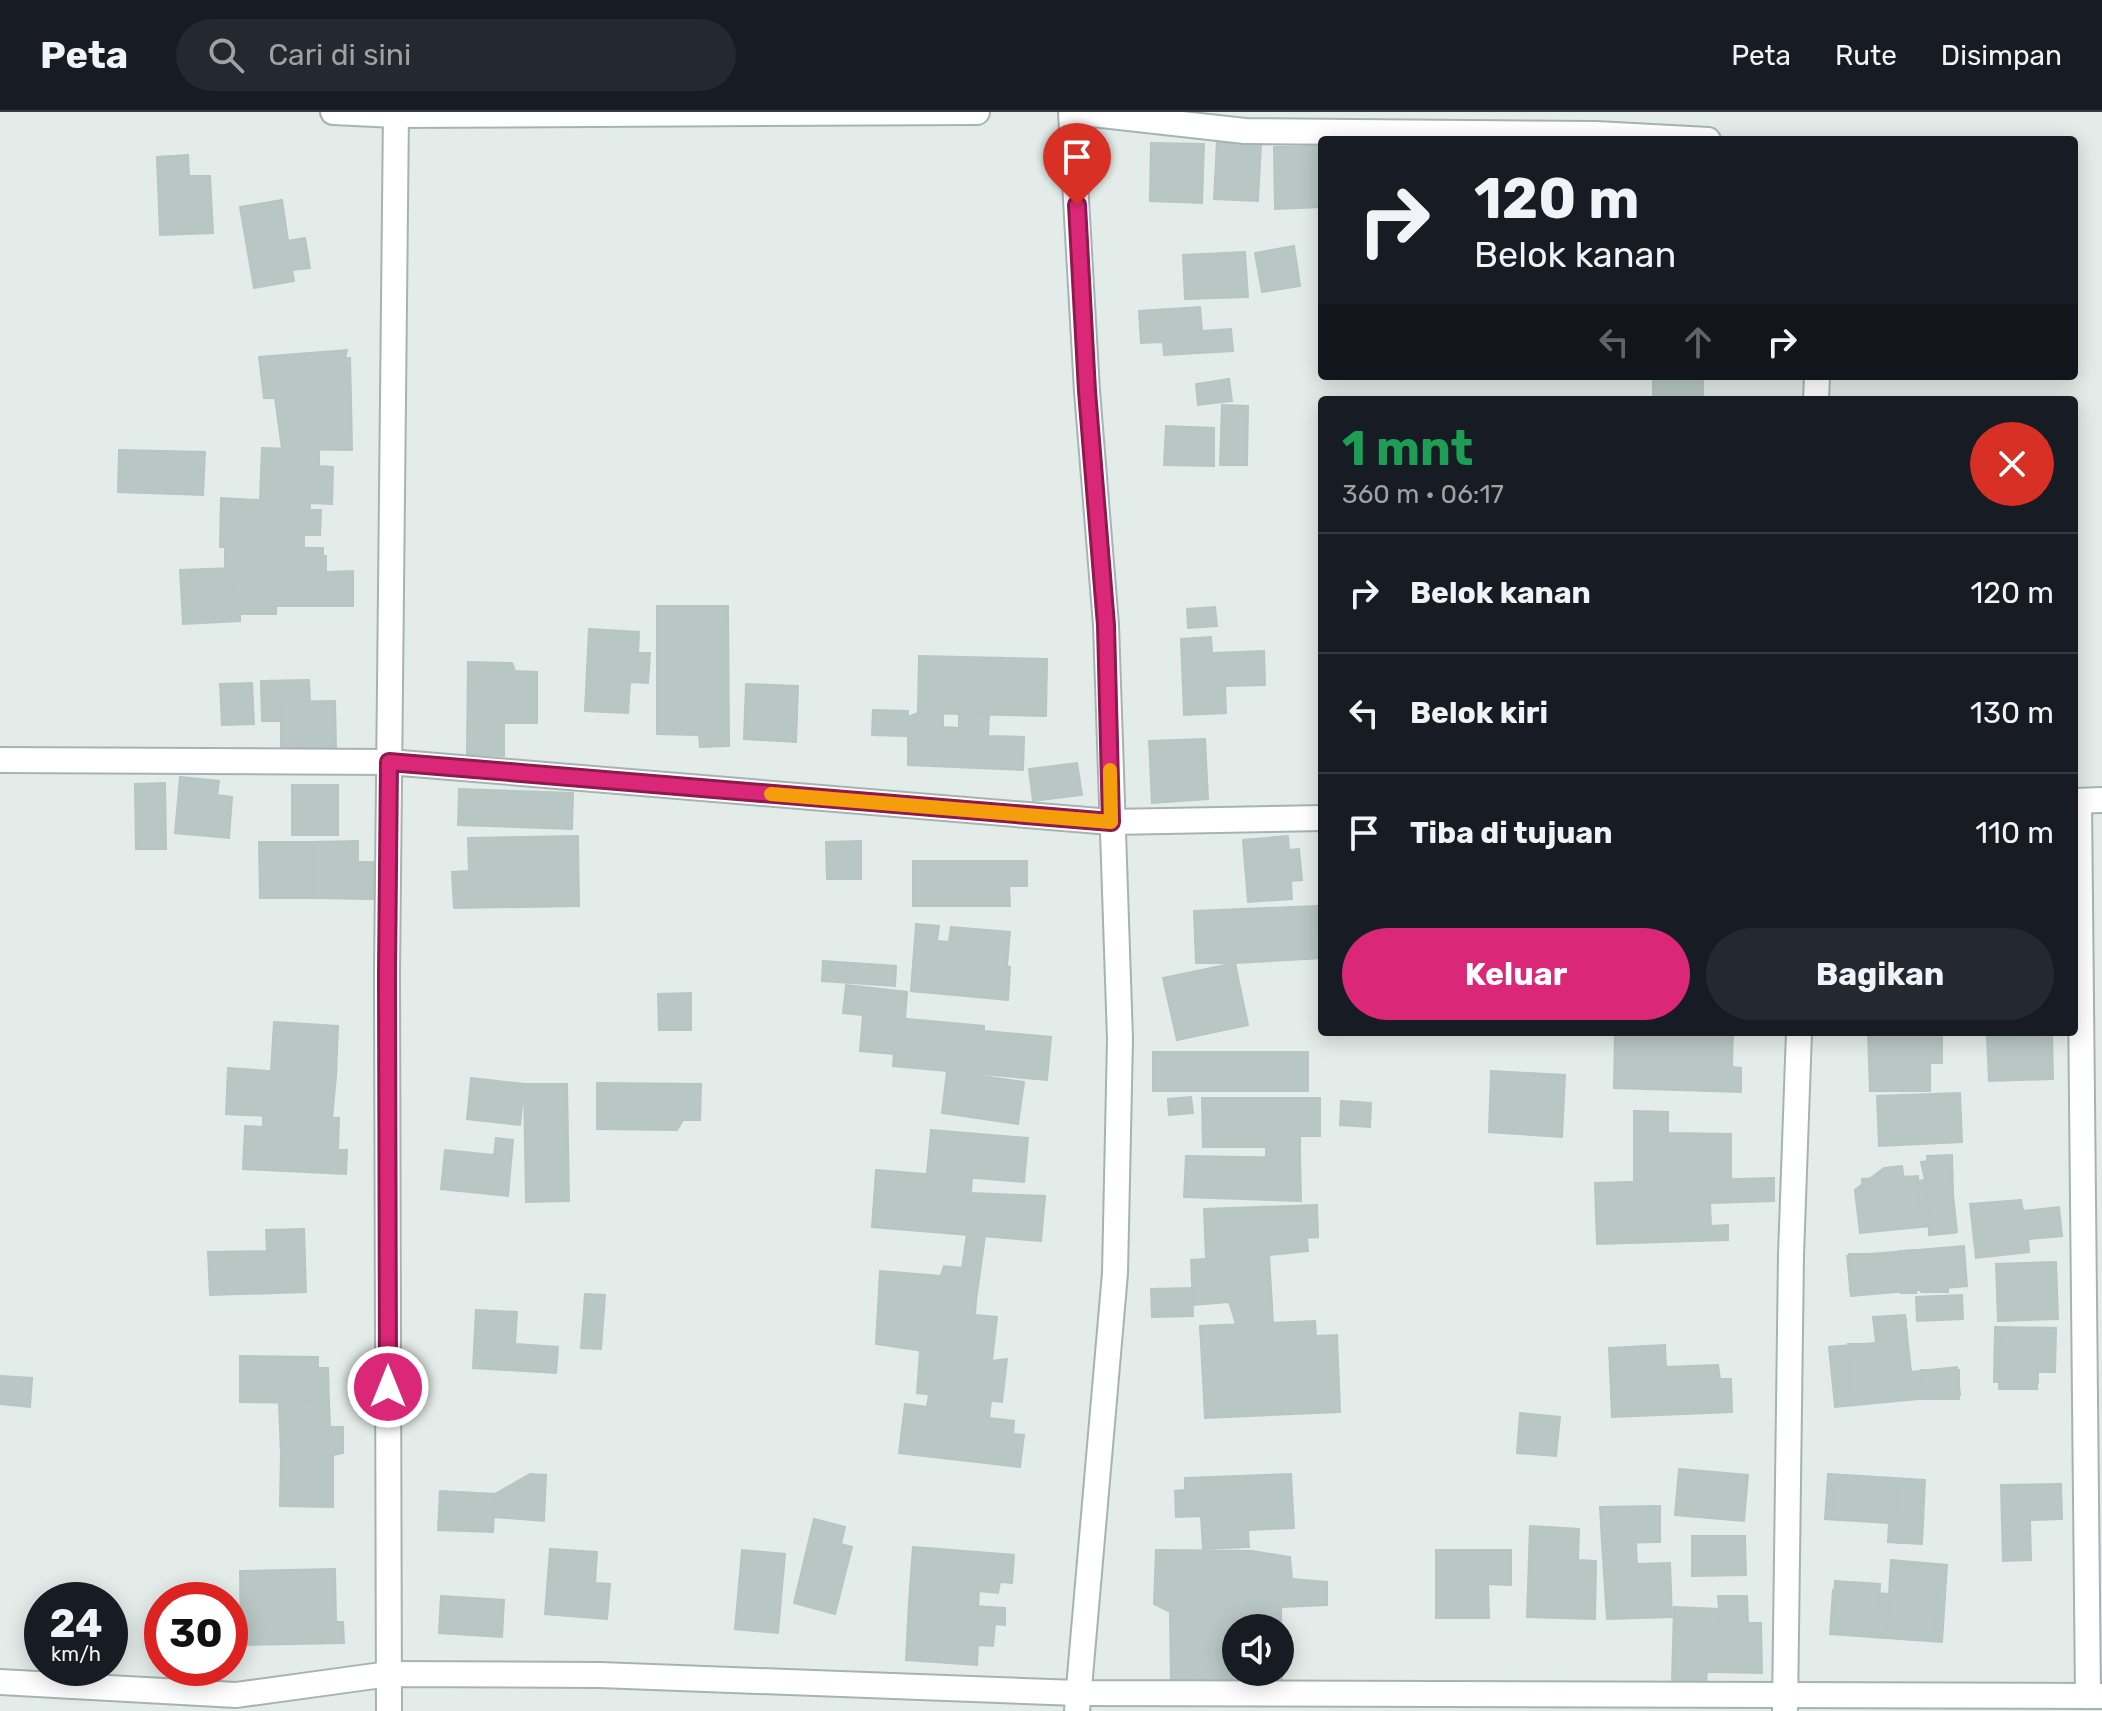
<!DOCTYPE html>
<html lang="id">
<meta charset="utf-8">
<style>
:root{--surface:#171b24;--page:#242831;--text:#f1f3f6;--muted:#9ea1a6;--line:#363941;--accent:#db2777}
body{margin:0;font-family:Rubik,sans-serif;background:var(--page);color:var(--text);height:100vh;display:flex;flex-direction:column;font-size:30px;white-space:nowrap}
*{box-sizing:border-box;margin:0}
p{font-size:26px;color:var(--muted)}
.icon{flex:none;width:44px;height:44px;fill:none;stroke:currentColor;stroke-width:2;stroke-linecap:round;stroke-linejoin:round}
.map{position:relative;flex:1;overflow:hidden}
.side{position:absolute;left:1318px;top:284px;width:760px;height:640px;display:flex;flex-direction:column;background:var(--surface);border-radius:8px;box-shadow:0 4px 20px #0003}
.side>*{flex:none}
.guide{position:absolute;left:1318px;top:24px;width:760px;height:244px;border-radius:8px;box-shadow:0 4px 20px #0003;background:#171b24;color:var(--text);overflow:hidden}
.tools{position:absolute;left:1222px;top:1502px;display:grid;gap:16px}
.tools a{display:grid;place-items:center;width:72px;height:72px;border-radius:50%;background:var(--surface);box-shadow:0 4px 20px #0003;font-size:40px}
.speed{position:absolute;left:24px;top:1470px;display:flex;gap:16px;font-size:40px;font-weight:700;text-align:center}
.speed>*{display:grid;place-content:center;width:104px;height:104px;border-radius:50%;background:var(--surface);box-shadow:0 4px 20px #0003;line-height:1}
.speed small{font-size:20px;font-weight:400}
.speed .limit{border:12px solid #d22;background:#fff;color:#111}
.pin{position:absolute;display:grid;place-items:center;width:68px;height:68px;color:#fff;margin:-82px -34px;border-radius:50% 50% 50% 0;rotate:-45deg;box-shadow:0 0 8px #0007}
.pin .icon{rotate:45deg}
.me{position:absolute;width:88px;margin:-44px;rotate:0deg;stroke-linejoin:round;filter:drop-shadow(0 0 6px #0008)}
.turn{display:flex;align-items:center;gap:28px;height:168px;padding:0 24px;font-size:36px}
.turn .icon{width:104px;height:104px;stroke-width:2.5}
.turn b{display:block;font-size:56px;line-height:68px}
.lanes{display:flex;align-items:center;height:76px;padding:0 24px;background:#0003;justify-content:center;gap:40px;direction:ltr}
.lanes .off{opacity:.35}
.round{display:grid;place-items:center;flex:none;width:84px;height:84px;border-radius:42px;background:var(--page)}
.summary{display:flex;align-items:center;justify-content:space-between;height:136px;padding:0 24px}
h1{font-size:48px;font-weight:700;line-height:60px;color:#1e9e55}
.action{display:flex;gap:16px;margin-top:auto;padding:16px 24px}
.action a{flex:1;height:92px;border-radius:48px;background:var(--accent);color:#fff;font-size:32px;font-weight:700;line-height:92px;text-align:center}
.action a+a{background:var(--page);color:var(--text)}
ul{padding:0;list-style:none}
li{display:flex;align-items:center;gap:24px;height:120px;padding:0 24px;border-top:2px solid var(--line)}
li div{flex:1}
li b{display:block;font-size:30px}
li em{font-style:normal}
header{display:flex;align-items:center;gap:48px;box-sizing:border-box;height:112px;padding:0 40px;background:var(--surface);border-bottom:2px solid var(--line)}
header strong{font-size:38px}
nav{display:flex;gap:44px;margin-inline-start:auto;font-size:28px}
.search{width:560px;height:72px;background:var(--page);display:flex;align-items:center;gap:20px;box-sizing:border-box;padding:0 28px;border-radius:44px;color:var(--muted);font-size:30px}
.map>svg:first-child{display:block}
.building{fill:#b8c7c3;stroke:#b6c6c1;stroke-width:2;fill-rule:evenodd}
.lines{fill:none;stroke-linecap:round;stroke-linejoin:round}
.minor-casing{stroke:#a6b4b1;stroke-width:28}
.minor{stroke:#fff;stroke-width:24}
.route-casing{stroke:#8e194d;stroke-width:20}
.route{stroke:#db2777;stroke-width:14}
.slow{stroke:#f59e0b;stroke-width:14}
</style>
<header>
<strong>Peta</strong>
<div class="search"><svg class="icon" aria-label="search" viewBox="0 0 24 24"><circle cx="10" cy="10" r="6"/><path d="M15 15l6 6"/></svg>Cari di sini</div>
<nav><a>Peta</a><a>Rute</a><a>Disimpan</a></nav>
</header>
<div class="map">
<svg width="2102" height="1599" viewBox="0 0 2102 1599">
<rect width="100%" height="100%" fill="#e3ece9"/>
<g class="building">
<polygon points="1217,29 1261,32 1258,89 1214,87"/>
<polygon points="1151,31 1204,32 1202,91 1150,89"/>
<polygon points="1322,34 1322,95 1275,97 1274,35"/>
<polygon points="188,43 189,64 210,64 213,121 160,123 157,45"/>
<polygon points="282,88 288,129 305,126 310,156 292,158 294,169 254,176 240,95"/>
<polygon points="1294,134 1300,174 1262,180 1255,141"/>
<polygon points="1245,140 1248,185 1185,187 1183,143"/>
<polygon points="1200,195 1202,219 1231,217 1233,239 1164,243 1163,230 1141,231 1139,199"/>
<polygon points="347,238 345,246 350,246 351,287 264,286 259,245"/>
<polygon points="1653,264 1703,264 1703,287 1653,286"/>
<polygon points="1229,267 1232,289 1198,293 1196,272"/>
<polygon points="275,286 351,287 352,338 282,337"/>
<polygon points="1222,293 1248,294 1247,353 1220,353"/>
<polygon points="1166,314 1214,316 1214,354 1164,353"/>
<polygon points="262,336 319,338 319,354 333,355 332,392 260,389"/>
<polygon points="119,338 205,340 203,383 118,380"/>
<polygon points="221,386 310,391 310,398 321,398 320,423 304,423 304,436 220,435"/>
<polygon points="225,435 323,436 323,445 268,444 267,494 276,495 276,502 236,502 233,456 225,456"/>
<polygon points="268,444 326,444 326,460 353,459 353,494 267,494"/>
<polygon points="233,456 236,502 240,502 240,509 183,512 180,458"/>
<polygon points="657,494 728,494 729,634 700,635 699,623 657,622"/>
<polygon points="1215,495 1217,514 1188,516 1187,497"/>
<polygon points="589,517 639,520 638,541 650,541 648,571 630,570 628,601 585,599"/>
<polygon points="1211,525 1212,541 1264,539 1265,573 1225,574 1226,601 1184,603 1181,527"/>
<polygon points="919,544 1047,547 1046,604 918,601"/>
<polygon points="468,550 512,551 515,559 537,560 537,611 504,611 504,644 467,642"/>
<polygon points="309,568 310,590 281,590 281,609 262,609 261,569"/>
<polygon points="252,571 254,612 222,613 220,572"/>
<polygon points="746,572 798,574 796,630 744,627"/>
<polygon points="335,589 336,636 281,637 281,590"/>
<polygon points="873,598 908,599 907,624 872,623"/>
<polygon points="918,601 943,602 943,615 959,616 959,602 989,604 988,624 1024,625 1023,658 908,653 908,605"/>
<polygon points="1205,627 1208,687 1152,691 1149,629"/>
<polygon points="1077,651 1082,683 1033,689 1029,657"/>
<polygon points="180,665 219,669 217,683 232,685 229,726 175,721"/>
<polygon points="165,671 166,737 136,737 135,672"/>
<rect x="292" y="673" width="46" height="50"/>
<polygon points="459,677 573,681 572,717 458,713"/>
<polygon points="578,724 579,794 454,796 452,760 469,759 468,726"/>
<polygon points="1288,724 1289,738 1299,737 1302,768 1291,769 1292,787 1248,790 1243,728"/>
<polygon points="358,729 358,750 373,750 373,787 313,786 313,730"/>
<polygon points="861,729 861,767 827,767 826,730"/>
<polygon points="259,730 313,730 313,786 260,786"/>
<polygon points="913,749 1027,749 1027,774 1009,774 1010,794 913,794"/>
<polygon points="1317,794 1318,820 1322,819 1322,846 1235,851 1196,851 1194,799"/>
<polygon points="916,812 939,814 937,829 949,830 951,815 1010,820 1007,854 1010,855 1008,888 911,879"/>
<polygon points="823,849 896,854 895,874 822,869"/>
<polygon points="1235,851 1248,913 1177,928 1163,866"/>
<polygon points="846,873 907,880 905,907 843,901"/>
<polygon points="691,881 691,918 659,918 658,882"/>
<polygon points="863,903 984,914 984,919 1051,925 1047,968 893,954 894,942 860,939"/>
<polygon points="274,910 338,914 336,964 271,960"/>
<polygon points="1615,920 1733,920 1732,955 1741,956 1741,980 1614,976"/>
<polygon points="1868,920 1942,920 1942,951 1930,951 1930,979 1870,979"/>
<polygon points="2052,923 2053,967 1989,969 1987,925"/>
<rect x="1153" y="940" width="155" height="39"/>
<polygon points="228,956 336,964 332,1007 226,1002"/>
<polygon points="947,959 1024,970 1018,1012 942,1001"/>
<polygon points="1491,959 1565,963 1562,1025 1489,1020"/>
<polygon points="471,966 524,972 520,1013 467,1007"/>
<polygon points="597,971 701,972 700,1008 683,1008 677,1018 597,1017"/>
<polygon points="524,972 567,972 569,1089 526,1090"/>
<polygon points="1960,981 1962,1030 1879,1034 1877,984"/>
<polygon points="1191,985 1193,1001 1169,1003 1168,987"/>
<polygon points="1202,986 1320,986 1320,1024 1300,1024 1300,1046 1266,1046 1266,1035 1203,1035"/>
<polygon points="1341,989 1371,991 1370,1015 1340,1013"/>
<polygon points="1634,999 1668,1000 1668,1021 1731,1022 1731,1068 1634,1070"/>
<polygon points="263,1004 339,1006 338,1038 347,1038 346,1062 243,1057 245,1014 263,1015"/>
<polygon points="931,1018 1028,1026 1024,1070 927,1062"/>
<polygon points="496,1026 513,1028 508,1084 441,1077 445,1038 494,1043"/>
<polygon points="1952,1043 1954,1121 1929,1122 1927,1044"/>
<polygon points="1186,1044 1300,1046 1301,1089 1184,1085"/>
<polygon points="1949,1047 1957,1120 1929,1123 1930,1114 1925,1068 1921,1050"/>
<polygon points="1902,1054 1904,1070 1925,1068 1930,1114 1860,1121 1855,1078 1884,1056"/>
<polygon points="876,1058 972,1066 971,1081 1045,1084 1041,1129 872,1115"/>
<polygon points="1918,1064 1920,1105 1864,1108 1862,1067"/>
<polygon points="1774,1066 1774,1089 1710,1091 1711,1114 1728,1113 1728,1128 1597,1132 1595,1071"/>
<polygon points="2021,1088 2023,1099 2059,1095 2062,1124 2028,1127 2029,1140 1976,1146 1970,1092"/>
<polygon points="1317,1093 1318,1125 1307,1126 1308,1139 1269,1143 1206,1147 1204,1097"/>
<polygon points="304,1117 306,1180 210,1183 208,1140 267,1139 266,1118"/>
<polygon points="967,1122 985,1124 976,1189 939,1185 941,1164 944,1154 962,1156"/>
<polygon points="1964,1134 1967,1174 1851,1184 1847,1144"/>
<polygon points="1915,1138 1916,1181 1901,1181 1900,1139"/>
<polygon points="1922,1139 1949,1140 1948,1180 1921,1180"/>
<polygon points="1849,1142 1896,1142 1896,1180 1850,1180"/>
<polygon points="1269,1143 1273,1210 1236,1212 1229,1190 1193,1193 1191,1148"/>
<polygon points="2056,1150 2058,1207 1998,1209 1996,1152"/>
<polygon points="880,1159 941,1164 939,1185 976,1189 975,1203 997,1205 992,1249 876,1232"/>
<polygon points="1192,1176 1193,1204 1152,1205 1151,1177"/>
<polygon points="585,1182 605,1183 601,1237 581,1236"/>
<polygon points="1962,1183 1963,1207 1917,1209 1916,1185"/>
<polygon points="476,1198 517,1200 515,1232 558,1235 556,1261 473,1256"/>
<polygon points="1905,1203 1911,1260 1957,1255 1960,1283 1835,1295 1829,1235 1876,1231 1873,1205"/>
<polygon points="1877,1207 1906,1207 1906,1280 1849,1281 1848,1232 1877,1232"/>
<polygon points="1315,1209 1316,1224 1337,1223 1340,1300 1205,1306 1200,1214"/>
<polygon points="1995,1215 2056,1216 2055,1260 2038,1260 2038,1271 1994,1270"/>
<polygon points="2000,1222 2054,1222 2054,1254 2037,1254 2037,1277 1999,1277"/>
<polygon points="1665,1233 1666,1255 1718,1253 1720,1267 1731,1267 1732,1300 1612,1305 1609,1236"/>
<polygon points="920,1238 992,1249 1007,1247 1002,1290 917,1281"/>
<polygon points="240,1244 318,1245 318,1256 328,1256 329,1291 240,1290"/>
<polygon points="1921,1258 1959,1258 1959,1287 1920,1287"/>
<polygon points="0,1264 32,1266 30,1295 0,1292"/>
<polygon points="929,1282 991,1289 989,1306 1014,1309 1013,1322 1024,1323 1020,1355 899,1341 905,1292 927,1295"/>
<polygon points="329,1291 330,1315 343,1315 343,1341 333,1343 281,1342 279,1292"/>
<polygon points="1520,1301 1560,1305 1556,1344 1517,1341"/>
<polygon points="281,1342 333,1343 333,1395 280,1394"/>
<polygon points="1679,1357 1748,1363 1744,1409 1675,1403"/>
<polygon points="530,1362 546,1363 544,1409 494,1405 495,1382"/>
<polygon points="1291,1362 1294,1416 1248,1418 1249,1435 1203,1437 1201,1404 1176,1405 1175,1379 1185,1378 1185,1366"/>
<polygon points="1828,1362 1925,1368 1922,1432 1888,1430 1889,1411 1825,1407"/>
<polygon points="1890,1370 1892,1405 1833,1407 1832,1372"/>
<polygon points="2061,1372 2062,1407 2030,1408 2031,1448 2003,1449 2001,1373"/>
<polygon points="1897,1375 1920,1375 1921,1431 1898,1431"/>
<polygon points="440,1379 495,1382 493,1420 438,1418"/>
<polygon points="1660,1394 1660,1430 1602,1431 1600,1395"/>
<polygon points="814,1407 845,1415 841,1432 852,1435 835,1502 794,1491"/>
<polygon points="1530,1414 1579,1417 1578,1448 1596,1449 1595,1507 1527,1505"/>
<polygon points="1692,1424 1745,1424 1746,1463 1692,1464"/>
<polygon points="1602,1431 1636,1431 1637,1452 1670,1451 1672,1505 1607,1507"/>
<polygon points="913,1435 1014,1443 1012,1471 1000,1470 998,1481 979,1479 978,1496 909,1490"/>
<polygon points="550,1437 597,1440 595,1471 610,1472 607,1507 545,1502"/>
<polygon points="742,1438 785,1442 778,1521 735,1517"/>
<polygon points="1156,1438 1252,1439 1290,1445 1292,1467 1327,1470 1327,1493 1170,1500 1154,1492"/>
<polygon points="1436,1438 1511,1438 1511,1473 1488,1472 1489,1506 1436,1506"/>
<polygon points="1891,1448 1947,1453 1942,1530 1830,1522 1833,1478 1889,1482"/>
<polygon points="1892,1451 1939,1454 1935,1522 1887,1518"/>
<polygon points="335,1457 336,1510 343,1510 344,1531 241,1533 240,1459"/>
<polygon points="1835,1469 1880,1472 1878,1508 1833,1505"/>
<polygon points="441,1484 504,1488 502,1525 439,1521"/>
<polygon points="1718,1484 1747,1484 1748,1511 1761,1511 1762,1561 1717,1560 1719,1497"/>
<polygon points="909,1490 1005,1496 1005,1513 995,1512 993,1534 978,1533 977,1553 906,1548"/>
<path d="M1281,1494L1282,1569L1171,1571L1170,1500ZM1236,1516H1280V1560H1236Z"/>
<polygon points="1674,1495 1719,1497 1717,1560 1707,1560 1706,1572 1672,1571"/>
</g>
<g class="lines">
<g class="minor-casing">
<g id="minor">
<polyline points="333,0 396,3 977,0"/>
<polyline points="1071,0 1087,279 1106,513 1120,927 1115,1161 1077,1599"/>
<polyline points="1075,0 1245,19 1596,22 1708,28"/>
<polyline points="1816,288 1817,264"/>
<polyline points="0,648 389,650 1111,710 1322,706"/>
<polyline points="2074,689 2102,688"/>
<polyline points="2079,689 2088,1584"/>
<polyline points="0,1570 236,1583 389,1562 600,1563 1078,1581 2102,1584"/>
<polyline points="1785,1597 1791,1143 1799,920"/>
<polyline points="389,1599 387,861 396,0"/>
</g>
</g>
<use href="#minor" class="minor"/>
</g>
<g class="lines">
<g class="route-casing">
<polyline id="route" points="388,1275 387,861 389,650 1111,710 1106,513 1087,279 1077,93"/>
</g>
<use href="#route" class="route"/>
<polyline class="slow" points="771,682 1111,710 1110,658"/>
</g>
</svg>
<div class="tools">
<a><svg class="icon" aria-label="sound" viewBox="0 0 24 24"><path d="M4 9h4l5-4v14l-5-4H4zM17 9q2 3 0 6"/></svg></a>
</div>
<div class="speed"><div>24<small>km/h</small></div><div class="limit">30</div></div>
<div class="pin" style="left:1077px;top:93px;background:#d93025"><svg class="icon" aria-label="arrive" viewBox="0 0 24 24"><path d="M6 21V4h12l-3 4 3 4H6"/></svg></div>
<svg class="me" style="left:388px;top:1275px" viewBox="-20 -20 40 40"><circle r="17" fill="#db2777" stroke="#fff" stroke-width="3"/><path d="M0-11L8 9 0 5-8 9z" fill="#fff"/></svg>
<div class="guide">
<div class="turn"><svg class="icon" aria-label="right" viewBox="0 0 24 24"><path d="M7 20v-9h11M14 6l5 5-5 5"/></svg><div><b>120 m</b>Belok kanan</div></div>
<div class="lanes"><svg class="icon off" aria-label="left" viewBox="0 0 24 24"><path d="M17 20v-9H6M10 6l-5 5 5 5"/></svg><svg class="icon off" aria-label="ahead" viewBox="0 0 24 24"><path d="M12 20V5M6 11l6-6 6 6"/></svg><svg class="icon" aria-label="right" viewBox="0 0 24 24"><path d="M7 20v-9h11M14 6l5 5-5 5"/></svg></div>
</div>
<section class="side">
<div class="summary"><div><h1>1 mnt</h1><p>360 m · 06:17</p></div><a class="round" style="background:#d93025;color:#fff"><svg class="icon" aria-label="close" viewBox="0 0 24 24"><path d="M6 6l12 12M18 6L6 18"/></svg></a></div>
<ul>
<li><svg class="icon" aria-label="right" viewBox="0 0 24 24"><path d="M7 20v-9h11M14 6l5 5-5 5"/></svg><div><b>Belok kanan</b></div><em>120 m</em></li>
<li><svg class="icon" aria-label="left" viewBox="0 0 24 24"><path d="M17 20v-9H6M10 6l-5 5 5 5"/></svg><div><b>Belok kiri</b></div><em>130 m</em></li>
<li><svg class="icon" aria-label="arrive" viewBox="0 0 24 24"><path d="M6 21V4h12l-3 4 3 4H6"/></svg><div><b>Tiba di tujuan</b></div><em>110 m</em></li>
</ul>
<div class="action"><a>Keluar</a><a>Bagikan</a></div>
</section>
</div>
